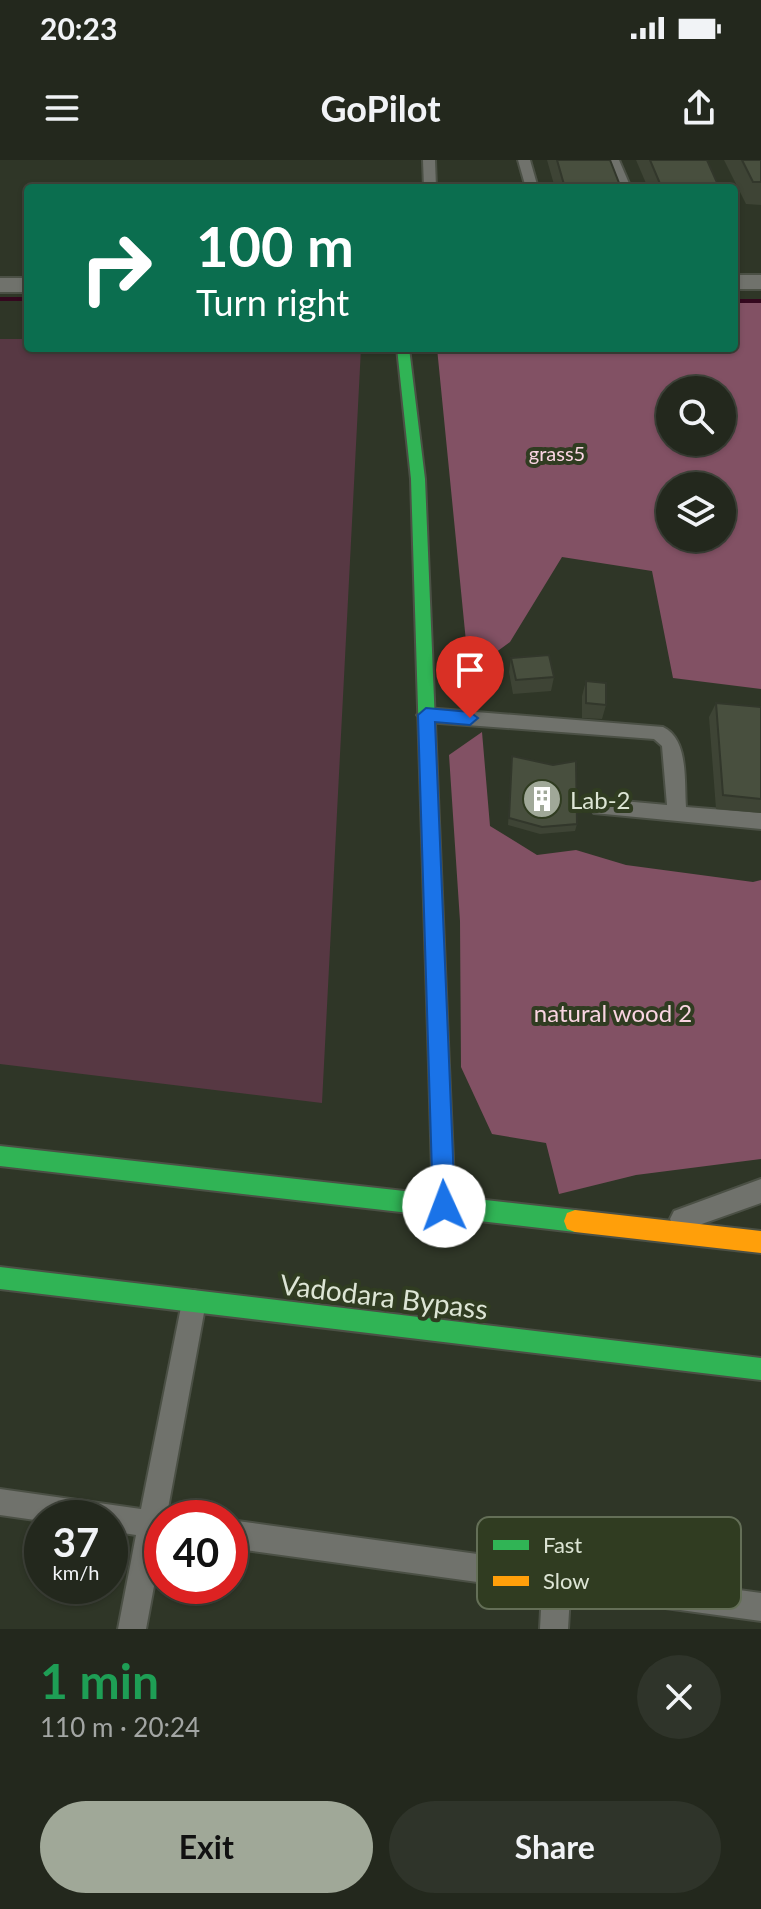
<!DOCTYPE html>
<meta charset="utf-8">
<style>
:root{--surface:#23281d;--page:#2f342a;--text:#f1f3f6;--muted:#a3a6a4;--line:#40443b;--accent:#a0a898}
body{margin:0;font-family:Lato,sans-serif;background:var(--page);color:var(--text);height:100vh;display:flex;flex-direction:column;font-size:30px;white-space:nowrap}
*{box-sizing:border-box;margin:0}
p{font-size:26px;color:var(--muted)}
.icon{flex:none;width:44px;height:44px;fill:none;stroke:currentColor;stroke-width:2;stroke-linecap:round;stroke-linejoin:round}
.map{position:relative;height:1469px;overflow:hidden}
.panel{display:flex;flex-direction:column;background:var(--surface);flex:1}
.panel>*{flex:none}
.top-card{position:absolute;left:24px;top:24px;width:714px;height:168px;border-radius:8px;box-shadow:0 2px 6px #0004,0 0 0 2px var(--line);background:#0b6e4f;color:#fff;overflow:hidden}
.tools{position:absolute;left:656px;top:216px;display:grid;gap:16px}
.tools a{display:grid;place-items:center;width:80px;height:80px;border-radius:50%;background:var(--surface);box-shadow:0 2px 6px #0004,0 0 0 2px var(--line);font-size:40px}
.speed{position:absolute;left:24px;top:1340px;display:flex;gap:16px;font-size:40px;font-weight:700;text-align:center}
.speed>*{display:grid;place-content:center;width:104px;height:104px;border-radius:50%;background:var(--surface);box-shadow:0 2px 6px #0004,0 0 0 2px var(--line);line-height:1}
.speed small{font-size:20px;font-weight:400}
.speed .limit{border:12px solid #d22;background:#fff;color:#111}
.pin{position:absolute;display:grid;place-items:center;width:68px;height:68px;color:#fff;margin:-82px -34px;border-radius:50% 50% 50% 0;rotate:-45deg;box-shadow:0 0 8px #0007}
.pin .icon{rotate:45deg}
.me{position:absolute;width:88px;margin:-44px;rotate:358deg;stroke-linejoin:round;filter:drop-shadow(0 0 6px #0008)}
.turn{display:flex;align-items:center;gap:28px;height:168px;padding:0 40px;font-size:36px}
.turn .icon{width:104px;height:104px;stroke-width:2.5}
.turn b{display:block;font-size:56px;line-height:68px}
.round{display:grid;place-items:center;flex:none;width:84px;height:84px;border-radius:42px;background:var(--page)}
.summary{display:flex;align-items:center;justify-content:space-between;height:136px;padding:0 40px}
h1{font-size:48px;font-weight:700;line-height:60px;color:#1e9e55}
.action{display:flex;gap:16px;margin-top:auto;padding:16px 40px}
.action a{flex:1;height:92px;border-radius:48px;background:var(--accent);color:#111;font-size:32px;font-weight:700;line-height:92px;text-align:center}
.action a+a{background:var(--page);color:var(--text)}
.status{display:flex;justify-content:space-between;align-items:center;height:56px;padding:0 40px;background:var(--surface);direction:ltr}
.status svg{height:22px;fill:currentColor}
header{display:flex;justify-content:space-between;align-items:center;height:104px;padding:0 40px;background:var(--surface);font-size:36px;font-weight:700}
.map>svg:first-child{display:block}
.green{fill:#573843}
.forest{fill:#825164;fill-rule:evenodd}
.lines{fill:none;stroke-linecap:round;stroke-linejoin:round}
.stream{fill:#34081e;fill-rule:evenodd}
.lane-casing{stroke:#4b5045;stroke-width:4}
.street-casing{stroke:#4b5045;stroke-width:4}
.fast-casing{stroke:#4b5045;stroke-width:4}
.slow-casing{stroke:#4b5045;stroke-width:4}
.lane{fill:#70726c;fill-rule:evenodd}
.street{fill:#70726c;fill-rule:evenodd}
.fast{fill:#30b455;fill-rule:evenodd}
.slow{fill:#ff9f0a;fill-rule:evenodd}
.wall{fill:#3e4435}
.building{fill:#484f3e;stroke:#32372b;stroke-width:2}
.route{fill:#1a73e8;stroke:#114b97;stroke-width:2}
.labels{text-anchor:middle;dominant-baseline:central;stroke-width:8;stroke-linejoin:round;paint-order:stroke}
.far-park-label{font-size:20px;fill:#fad5e2;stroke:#303c21}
.poi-label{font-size:24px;fill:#dde5d5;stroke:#303c21;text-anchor:start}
.park-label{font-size:24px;fill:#fad5e2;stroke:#303c21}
.near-street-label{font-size:28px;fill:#dde5d5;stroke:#303c21}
.key{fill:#303c21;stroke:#646f57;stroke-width:2}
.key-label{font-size:22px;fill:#dde5d5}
</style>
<div class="status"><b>20:23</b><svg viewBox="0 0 49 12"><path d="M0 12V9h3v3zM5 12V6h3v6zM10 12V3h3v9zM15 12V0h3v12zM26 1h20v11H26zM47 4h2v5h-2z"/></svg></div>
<header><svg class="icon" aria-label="menu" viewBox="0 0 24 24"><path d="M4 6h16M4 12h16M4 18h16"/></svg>GoPilot<svg class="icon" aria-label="share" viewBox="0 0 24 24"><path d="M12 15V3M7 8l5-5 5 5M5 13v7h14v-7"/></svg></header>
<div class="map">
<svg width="761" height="1469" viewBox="0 0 761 1469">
<rect width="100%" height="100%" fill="#2f3627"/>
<polygon class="green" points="0,179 28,179 28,188 361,188 322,943 0,904"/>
<g class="forest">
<path d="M734,142H761V529L673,518L652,411L562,397L510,482L469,512L437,188H734ZM670,230H722V282H670ZM670,326H722V378H670Z"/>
<polygon points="482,572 490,666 537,695 576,690 626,705 753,722 761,720 761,999 636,1015 559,1034 546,983 492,974 461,907 460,761 449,595"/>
</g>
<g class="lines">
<g class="stream">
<rect x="0" y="137" width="28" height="4"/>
<rect x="734" y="139" width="27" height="4"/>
</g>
<g class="lane-casing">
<g id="lane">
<polygon points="423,0 435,0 436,28 424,28"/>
<polygon points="518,0 530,0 538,28 526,28"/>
<polygon points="607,0 619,0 631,28 619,28"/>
<path d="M426,548L663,567C689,579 684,622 686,647L761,653V669L594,653L591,647L594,641L601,639L667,645L662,586L654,579L426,562L417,555Z"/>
<polygon points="761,1019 761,1043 682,1071 674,1067 670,1059 674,1051"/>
<polygon points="194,1130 203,1133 206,1142 167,1354 173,1358 162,1358 162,1383 146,1469 118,1469 136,1375 110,1371 110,1358 42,1358 42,1361 0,1355 0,1329 141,1349 182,1142 185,1133"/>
<polygon points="230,1360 761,1433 761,1461 570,1435 568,1469 540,1469 542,1431 230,1388"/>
</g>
</g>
<g class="street-casing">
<g id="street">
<rect x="734" y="115" width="27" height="14"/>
<rect x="0" y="118" width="28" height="14"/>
</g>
</g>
<g class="fast-casing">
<g id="fast">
<polygon points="397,188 409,188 425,319 449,906 446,913 439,915 432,913 429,906 411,319"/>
<polygon points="0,986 575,1050 583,1053 586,1061 583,1069 575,1072 0,1006"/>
<polygon points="0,1107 761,1198 761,1220 0,1129"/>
</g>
</g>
<g class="slow-casing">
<g id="slow">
<polygon points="439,897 446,899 449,906 455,1046 451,1053 444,1057 437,1053 433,1046 429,906 432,899"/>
<polygon points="575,1050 761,1071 761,1093 575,1072 567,1069 564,1061 567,1053"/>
</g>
</g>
<use href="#lane" class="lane"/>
<use href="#street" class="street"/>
<use href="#fast" class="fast"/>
<use href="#slow" class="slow"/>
</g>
<g class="wall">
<polygon points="547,0 610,0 621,28 555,28"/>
<polygon points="636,0 707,0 719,28 648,28"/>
<polygon points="724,0 761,0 761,45 746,44"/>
<polygon points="511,498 554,517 551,531 513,534 509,512"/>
<polygon points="586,521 606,545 602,559 582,558 582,536"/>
<polygon points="716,543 761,547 761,653 716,649 709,557"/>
<polygon points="512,596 577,664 575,671 540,674 508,665"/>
</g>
<g class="building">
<polygon points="557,0 610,0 621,28 565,28"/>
<polygon points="650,0 707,0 719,27 661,26"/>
<polygon points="742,0 761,0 761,22 753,22"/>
<polygon points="549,495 554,517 516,520 511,498"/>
<polygon points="586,521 606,523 606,545 586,543"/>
<polygon points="716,543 761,547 761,639 723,635"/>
<polygon points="512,596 553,605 576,601 577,664 542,667 509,658"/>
</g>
<polygon class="route" points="426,548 470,552 478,558 470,565 435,562 455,1046 452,1054 444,1057 436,1054 433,1046 418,555"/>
<defs>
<g id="building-disc" transform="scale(2)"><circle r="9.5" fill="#a0a898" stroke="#303c21"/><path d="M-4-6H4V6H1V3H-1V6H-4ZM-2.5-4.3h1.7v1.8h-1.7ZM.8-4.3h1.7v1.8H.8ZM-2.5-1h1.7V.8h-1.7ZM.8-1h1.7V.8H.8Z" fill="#fff"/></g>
</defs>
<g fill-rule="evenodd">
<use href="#building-disc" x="542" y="639"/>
</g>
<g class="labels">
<g class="far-park-label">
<text x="557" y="293">grass5</text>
</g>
<g class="poi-label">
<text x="570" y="639">Lab-2</text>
</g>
<g class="park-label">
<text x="613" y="852">natural wood 2</text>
</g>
<g class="near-street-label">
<text transform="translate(384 1136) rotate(7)">Vadodara Bypass</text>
</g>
</g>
<rect x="477" y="1357" width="264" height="92" rx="12" class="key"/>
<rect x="493" y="1380" width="36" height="10" fill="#30b455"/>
<rect x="493" y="1416" width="36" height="10" fill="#ff9f0a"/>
<g class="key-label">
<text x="543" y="1393">Fast</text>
<text x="543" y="1429">Slow</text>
</g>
</svg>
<div class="tools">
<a><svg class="icon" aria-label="search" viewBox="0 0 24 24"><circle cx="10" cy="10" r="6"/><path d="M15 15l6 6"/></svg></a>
<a><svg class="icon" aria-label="layers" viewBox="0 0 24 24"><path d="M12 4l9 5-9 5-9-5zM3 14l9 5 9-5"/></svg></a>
</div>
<div class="speed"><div>37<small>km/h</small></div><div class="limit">40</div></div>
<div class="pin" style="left:470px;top:558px;background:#d93025"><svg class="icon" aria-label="arrive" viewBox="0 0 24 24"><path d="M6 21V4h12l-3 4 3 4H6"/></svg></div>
<svg class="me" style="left:444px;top:1046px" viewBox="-20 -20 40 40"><circle r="19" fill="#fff"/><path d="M0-13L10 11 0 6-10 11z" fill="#1a73e8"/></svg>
<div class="top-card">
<div class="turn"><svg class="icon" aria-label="right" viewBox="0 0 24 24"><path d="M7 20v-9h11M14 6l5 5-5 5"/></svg><div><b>100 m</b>Turn right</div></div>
</div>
</div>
<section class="panel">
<div class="summary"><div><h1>1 min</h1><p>110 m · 20:24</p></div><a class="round"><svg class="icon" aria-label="close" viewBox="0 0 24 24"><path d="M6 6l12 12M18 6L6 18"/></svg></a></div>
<div class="action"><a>Exit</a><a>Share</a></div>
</section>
